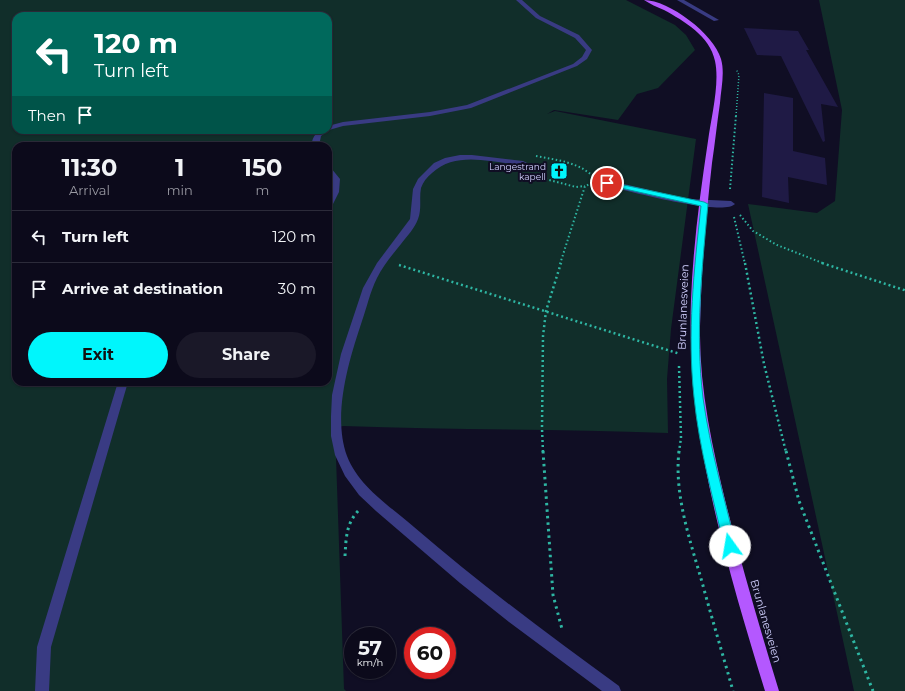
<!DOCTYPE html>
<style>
:root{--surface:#0c0a1b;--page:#1a1828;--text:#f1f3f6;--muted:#9a9aa3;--line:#2c2b3a;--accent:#00f6fc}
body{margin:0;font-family:Montserrat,sans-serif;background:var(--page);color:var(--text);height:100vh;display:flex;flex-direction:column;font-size:15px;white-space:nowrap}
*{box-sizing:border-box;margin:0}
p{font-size:13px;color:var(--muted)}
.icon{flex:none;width:22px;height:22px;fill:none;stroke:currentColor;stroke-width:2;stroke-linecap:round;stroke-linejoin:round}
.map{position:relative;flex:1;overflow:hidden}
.details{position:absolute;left:12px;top:142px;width:320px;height:244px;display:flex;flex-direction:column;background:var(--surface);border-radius:12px;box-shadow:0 1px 3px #0004,0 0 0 1px var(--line)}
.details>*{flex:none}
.banner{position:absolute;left:12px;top:12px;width:320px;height:122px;border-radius:12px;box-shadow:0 1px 3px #0004,0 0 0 1px var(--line);background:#00695c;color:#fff;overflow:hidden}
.speed{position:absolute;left:344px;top:627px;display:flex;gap:8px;font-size:20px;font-weight:700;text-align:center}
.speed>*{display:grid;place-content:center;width:52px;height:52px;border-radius:50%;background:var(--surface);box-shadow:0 1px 3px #0004,0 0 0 1px var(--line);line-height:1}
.speed small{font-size:10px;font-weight:400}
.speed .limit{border:6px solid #d22;background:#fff;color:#111}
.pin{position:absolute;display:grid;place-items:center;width:34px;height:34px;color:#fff;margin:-17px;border:2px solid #fff;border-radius:50%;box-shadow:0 1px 4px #0007}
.me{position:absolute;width:44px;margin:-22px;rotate:347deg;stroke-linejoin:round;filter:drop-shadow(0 0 3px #0008)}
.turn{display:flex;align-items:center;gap:14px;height:84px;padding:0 16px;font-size:18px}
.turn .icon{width:52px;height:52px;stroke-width:2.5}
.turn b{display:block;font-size:28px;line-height:34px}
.then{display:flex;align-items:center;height:38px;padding:0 16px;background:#0003;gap:8px;font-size:15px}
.eta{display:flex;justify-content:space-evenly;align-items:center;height:68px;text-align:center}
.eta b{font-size:24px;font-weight:700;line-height:28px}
.cta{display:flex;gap:8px;margin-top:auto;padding:8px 16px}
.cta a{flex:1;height:46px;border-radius:24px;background:var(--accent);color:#111;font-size:16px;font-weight:700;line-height:46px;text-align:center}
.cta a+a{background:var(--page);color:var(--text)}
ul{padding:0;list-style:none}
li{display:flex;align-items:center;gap:12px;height:52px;padding:0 16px;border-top:1px solid var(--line)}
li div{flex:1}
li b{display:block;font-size:15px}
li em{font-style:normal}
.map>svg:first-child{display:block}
.green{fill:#112e2a;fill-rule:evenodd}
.building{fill:#1f1a45}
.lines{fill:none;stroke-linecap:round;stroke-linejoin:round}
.path-far3{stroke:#2eb6a3;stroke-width:1.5;stroke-dasharray:1 2;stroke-linecap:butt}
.path-far2{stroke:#2eb6a3;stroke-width:2;stroke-dasharray:1.5 2.5;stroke-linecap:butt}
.path-far1{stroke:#2eb6a3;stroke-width:2.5;stroke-dasharray:2 3;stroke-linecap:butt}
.path{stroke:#2eb6a3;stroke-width:3;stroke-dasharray:2.5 4;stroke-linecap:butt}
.service{fill:#393b83;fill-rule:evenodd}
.primary{fill:#b458ff;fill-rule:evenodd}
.route{fill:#00f6fc;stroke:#00a0a4}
.labels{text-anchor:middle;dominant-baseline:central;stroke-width:4;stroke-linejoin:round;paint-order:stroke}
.far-poi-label{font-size:9px;fill:#d2d1ff;stroke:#100e24;text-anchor:end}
.street-label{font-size:11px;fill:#d2d1ff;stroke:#100e24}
</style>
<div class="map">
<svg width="905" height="691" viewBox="0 0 905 691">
<rect width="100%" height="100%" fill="#100e24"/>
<g class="green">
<path d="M0,0H626L675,25L686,35L695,50L658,88L637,94L618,120L554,110L547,114L555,111L696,139L671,329L667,379L668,433C560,429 451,430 343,426L335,428L344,689L346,691H0ZM16,16H328V130H16ZM16,146H328V382H16Z"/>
<polygon points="819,0 905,0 905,691 854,691 748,204 817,213 835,201 842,110"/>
</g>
<g class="building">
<polygon points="744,28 798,31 809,50 806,50 838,107 821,104 825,141 823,142 781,56 757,55"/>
<polygon points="764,93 793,98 793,151 825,158 827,185 788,177 789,203 762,197"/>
</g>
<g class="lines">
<polyline class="path-far3" points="736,116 739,75 736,69"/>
<g class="path-far2">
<path d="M536,156C557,160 578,162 594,177"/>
<polyline points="530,175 576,187 585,186"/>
<polyline points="730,189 736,115"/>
<polyline points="740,215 753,231 777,245 825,264"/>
<polyline points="734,217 745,264"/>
<polyline points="560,264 585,186 593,183"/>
</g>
<g class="path-far1">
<polyline points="745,263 764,364 786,452"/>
<polyline points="822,263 904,290 905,292"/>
<polyline points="399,265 680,354"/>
<polyline points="679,366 681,438 679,452"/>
<polyline points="543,452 542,429 543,336 546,311 561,263"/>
</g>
<g class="path">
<polyline points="543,451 553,595 562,629"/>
<path d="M679,451C674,495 690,540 702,582C712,619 723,655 733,691"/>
<polyline points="786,451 799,501 873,691"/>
<path d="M345,556C346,539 346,523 359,510"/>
</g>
<g class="service">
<path d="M516,0H522L540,16L579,35L592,50L587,59L577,66L471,108L430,116L343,126L329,130L321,136L319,146H311C313,135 317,130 328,130V126L343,122L430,112L467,105L573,64L582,57L586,50L575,38L536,18Z"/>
<polygon points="677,0 684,0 719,20 714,21"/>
<path d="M460,155H472L523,161L527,163L523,165C492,163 457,150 432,173C427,177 423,182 421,188C419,198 422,209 418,219C415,228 407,236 401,244C392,255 383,266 377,278C370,292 367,307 362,321C349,360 332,415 347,456C359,487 390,506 414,527C480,584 549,635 619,686L621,691H602L509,622L460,583L376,511L359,495L345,476L335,455L331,436V416L332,395L341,354L363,288L377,263L410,219L413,189L418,179L434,163L445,158Z"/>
<path d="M328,168H331L340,179L339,192L331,208L328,209C328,198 331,190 332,179L328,175Z"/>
<path d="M607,180L688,199L731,201L735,204C723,217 624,190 604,185V181Z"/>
<polygon points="118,382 128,382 51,647 49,691 35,691 37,647"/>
</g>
<path class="primary" d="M644,0C669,0 714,34 721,59C725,73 721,89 720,103C717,123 715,143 712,163C706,217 701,272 700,327C699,387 712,446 726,504C742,567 760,629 779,691H765C727,567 686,431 691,300C693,247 700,194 708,141C711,118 720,84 715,61C710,36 684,21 664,10C657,7 650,4 644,0Z"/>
</g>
<path class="route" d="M605,181L704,202L708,204C702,268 695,333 703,398C710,448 724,497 736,546L734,551L730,552L726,551L724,546C713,497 699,448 694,397C687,333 694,270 701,206L607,185L604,183Z"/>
<defs>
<g id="church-square" transform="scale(0.9)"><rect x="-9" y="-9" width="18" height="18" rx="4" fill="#00f6fc" stroke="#100e24"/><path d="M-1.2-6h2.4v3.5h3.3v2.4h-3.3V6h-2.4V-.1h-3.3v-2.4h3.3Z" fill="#111"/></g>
</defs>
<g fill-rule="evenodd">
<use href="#church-square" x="559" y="171"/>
</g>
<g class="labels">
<g class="far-poi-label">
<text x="546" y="166">Langestrand<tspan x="546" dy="10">kapell</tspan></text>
</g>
<g class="street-label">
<text transform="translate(683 307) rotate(-88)">Brunlanesveien</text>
<text transform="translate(766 621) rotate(74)">Brunlanesveien</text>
</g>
</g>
</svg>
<div class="speed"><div>57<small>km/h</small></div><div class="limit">60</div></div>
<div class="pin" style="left:607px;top:183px;background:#d93025"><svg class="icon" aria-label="arrive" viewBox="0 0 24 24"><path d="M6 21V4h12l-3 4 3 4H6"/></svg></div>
<svg class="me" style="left:730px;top:546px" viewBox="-20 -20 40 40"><circle r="19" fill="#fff"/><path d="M0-13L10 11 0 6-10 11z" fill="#00f6fc"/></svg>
<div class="banner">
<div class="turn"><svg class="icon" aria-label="left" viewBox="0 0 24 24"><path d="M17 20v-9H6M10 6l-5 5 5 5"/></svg><div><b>120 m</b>Turn left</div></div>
<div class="then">Then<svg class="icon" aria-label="arrive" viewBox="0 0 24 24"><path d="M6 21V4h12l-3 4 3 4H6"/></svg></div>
</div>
<section class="details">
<div class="eta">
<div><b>11:30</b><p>Arrival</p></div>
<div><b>1</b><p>min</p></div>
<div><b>150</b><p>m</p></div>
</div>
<ul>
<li><svg class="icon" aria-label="left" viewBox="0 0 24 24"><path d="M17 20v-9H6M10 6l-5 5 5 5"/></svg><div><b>Turn left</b></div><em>120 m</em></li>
<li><svg class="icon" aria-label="arrive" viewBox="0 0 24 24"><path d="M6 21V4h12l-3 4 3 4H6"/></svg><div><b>Arrive at destination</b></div><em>30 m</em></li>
</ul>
<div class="cta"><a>Exit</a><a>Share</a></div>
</section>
</div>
